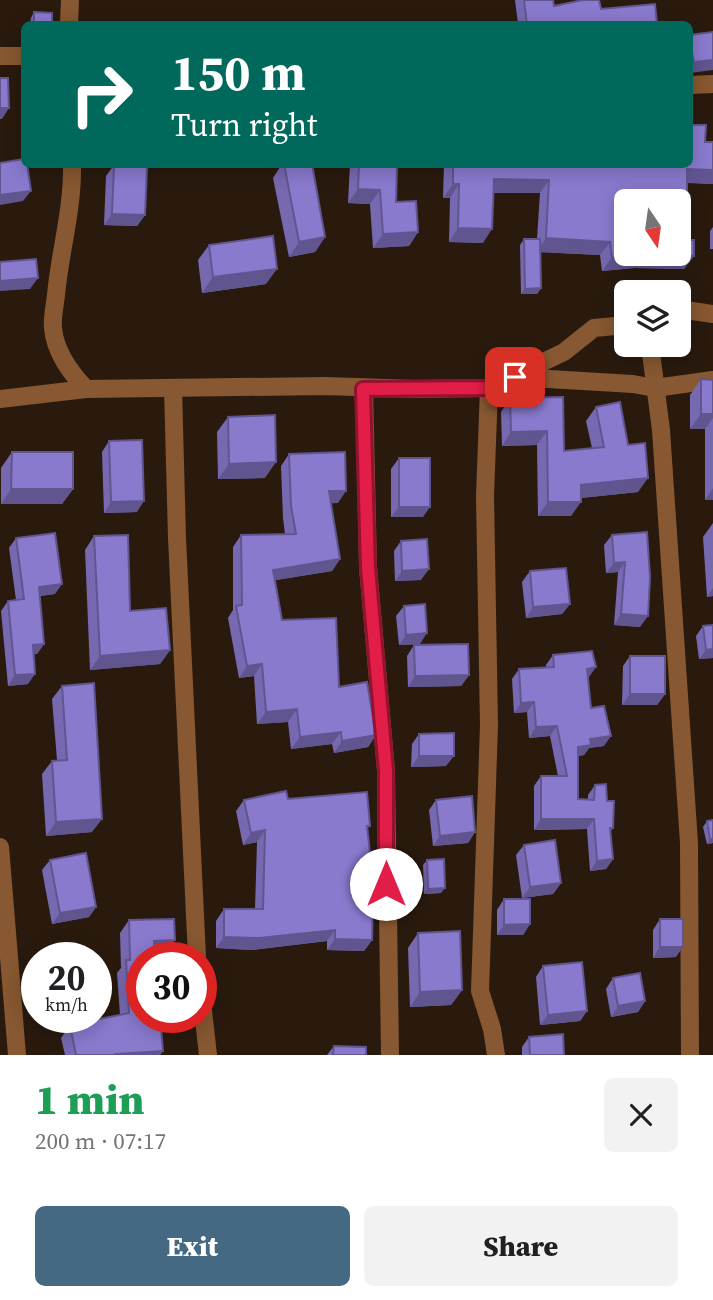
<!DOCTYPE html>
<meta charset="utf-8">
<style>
:root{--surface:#fff;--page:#f2f2f2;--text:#202124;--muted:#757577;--accent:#456982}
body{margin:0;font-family:"Source Serif 4",serif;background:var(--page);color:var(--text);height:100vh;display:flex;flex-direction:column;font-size:26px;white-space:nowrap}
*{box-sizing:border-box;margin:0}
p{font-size:23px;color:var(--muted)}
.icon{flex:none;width:38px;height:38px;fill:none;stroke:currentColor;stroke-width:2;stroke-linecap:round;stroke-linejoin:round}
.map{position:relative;height:1055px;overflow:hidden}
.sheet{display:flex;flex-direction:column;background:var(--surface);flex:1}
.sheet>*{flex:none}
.hud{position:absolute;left:21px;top:21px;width:672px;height:147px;border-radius:10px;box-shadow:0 4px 18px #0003;background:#00695c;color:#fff;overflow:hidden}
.needle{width:46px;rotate:167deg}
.tools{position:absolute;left:614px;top:189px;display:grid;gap:14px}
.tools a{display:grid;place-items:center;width:77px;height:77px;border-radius:10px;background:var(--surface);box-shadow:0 4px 18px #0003;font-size:35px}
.speed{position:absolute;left:21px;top:942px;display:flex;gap:14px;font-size:35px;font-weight:700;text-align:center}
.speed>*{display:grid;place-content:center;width:91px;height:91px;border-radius:50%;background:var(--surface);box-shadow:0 4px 18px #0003;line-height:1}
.speed small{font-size:18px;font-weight:400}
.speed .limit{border:10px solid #d22;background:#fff;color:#111}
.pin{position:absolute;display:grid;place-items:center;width:60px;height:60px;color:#fff;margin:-30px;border-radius:14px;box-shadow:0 4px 10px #0006}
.me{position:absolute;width:77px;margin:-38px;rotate:0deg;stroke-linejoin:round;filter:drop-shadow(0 0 5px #0008)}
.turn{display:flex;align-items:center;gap:24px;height:147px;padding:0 35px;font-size:32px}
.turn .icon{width:91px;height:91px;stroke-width:2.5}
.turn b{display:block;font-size:49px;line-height:60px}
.round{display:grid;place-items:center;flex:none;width:74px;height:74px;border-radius:10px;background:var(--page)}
.summary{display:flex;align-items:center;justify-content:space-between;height:119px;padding:0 35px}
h1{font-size:42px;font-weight:800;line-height:52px;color:#1e9e55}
.action{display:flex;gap:14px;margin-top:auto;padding:14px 35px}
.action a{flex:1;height:80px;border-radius:10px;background:var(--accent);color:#fff;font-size:28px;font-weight:800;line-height:80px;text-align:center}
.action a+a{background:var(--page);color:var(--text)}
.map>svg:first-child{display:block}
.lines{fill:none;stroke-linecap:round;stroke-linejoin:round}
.minor{stroke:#875831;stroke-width:18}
.wall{fill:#7769b1}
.shaded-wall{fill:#615590}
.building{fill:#8a7ace;stroke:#615590;stroke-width:2;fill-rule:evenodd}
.route-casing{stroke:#92132f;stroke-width:18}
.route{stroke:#e11d48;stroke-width:12}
</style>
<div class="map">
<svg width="713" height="1055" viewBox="0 0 713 1055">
<rect width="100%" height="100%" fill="#2a1a0e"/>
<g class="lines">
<g class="minor">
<polyline points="69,24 70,0"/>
<polyline points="0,56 24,56"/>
<polyline points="690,85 713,84"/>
<path d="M72,164C73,209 60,251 56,295C55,305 52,317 53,328C55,352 70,372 86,389"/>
<polyline points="679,309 713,314"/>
<polyline points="650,345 661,430 689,843 690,1055"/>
<polyline points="515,377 633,384 655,388 713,380"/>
<polyline points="173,388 177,538 197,957"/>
<polyline points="489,388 485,496 489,725 480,991 492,1029 496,1055"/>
<polyline points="364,389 368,567 386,771 390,1055"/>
<polyline points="0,399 86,389 325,386 416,389 489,388 564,352 594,328 626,325"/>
<polyline points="0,847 17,1055"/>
<polyline points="201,993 208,1055"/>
</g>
</g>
<g class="wall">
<polygon points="515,0 553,0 554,6 601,9 657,24 518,24"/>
<polygon points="34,12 52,24 30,24 31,18"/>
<polygon points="713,32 690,73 690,35"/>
<polygon points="705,142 713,142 713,184 687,183 687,240 694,256 684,269 634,268 602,271 600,255 540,252 541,288 537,294 521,294 520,245 524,239 537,239 540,193 493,193 483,243 449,242 450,198 443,198 444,164 690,164"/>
<polygon points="282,164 284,164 325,237 315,252 289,257 273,178"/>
<polygon points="350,164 397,164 396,202 418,232 409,246 373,248 370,204 348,203"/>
<polygon points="114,165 145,215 137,226 104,225 106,176"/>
<polygon points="713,227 713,249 710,249 710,231"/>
<polygon points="209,245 266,284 202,293 198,260"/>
<polygon points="701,379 713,380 713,500 705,500 705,429 690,429 690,395"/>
<polygon points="563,397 564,451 592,448 586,421 596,407 638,492 581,498 571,516 538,516 537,445 502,446 501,412 510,398"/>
<polygon points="228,417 265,478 218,479 217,432"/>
<polygon points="109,441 137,512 104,513 102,452"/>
<polygon points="12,452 73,489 62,504 1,504 1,468"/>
<polygon points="289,454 338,503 331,503 340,559 332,571 275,580 282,620 339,687 376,735 368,747 334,753 332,744 291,749 288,722 257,724 254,676 239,678 228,618 233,610 233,547 241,535 285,534 283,518 281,466"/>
<polygon points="399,458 423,517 391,517 391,469"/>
<polygon points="713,523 713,596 707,597 703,537"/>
<polygon points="647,532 640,627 614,625 618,572 606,573 604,545 612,535"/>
<polygon points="94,536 130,611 170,650 160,664 90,670 85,550"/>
<polygon points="16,538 55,594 40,596 44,644 37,654 34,654 28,684 8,686 1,611 8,601 16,600 9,548"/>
<polygon points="401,541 421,580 395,581 394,551"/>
<polygon points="530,571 570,604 562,614 526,618 522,582"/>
<polygon points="404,606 420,644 399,645 396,616"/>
<polygon points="713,625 713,658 699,659 696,636 703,626"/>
<polygon points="414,645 469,675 461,686 408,687 407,656"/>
<polygon points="553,655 596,667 588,677 591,708 604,746 589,748 584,755 578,756 578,799 588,800 588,795 595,785 607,801 613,828 610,832 613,859 606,869 590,871 587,829 534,830 534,786 541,776 558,776 550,736 529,738 527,712 514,713 512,679 519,669 546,668 546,665"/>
<polygon points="630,656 665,694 657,705 622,705 623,666"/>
<polygon points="62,686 92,832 46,836 42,774 52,761 57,760 52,699"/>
<polygon points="419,734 446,766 411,767 412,744"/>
<polygon points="288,799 370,826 367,829 375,899 373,902 372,940 364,951 327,950 327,941 251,950 216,948 216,921 224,909 255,909 257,842 243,845 236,811 244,800"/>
<polygon points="436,800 475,832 468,843 433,846 429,810"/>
<polygon points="707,821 713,843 707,844 703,827"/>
<polygon points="524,845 561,883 553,894 522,898 516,855"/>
<polygon points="50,860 96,907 89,917 52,924 42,870"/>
<polygon points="427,860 441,893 424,894 423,865"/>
<polygon points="504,899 530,924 523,935 497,935 497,910"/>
<polygon points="660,919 676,957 653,958 653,930"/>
<polygon points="129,920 175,940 166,952 154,953 142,957 163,1051 160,1055 65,1055 61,1038 70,1025 120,1015 117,973 121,968 120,933"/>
<polygon points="418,933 462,990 451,1005 410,1007 408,948"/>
<polygon points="543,966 587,1011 580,1021 540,1025 536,977"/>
<polygon points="613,978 645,1001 638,1012 611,1017 606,989"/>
<polygon points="529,1037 564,1055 522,1055 522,1047"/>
<polygon points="334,1046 366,1055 327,1055"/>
</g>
<g class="shaded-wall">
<polygon points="713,60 713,70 690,73 690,68 694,62"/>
<polygon points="0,108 9,108 2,119 0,119"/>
<polygon points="687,169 713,170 713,184 678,182"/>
<polygon points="494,179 549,180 540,193 484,193"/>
<polygon points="453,184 459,184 450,198 443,198"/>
<polygon points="358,189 380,190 370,204 348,203"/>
<polygon points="31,191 23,201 0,205 0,195"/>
<polygon points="112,214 145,215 137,226 104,225"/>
<polygon points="458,228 492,229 483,243 449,242"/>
<polygon points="418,232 409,246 373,248 383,234"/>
<polygon points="325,237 315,252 289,257 299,242"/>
<polygon points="546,238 610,242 600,255 536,252"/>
<polygon points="644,254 694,256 684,269 634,268 602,271 612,257"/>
<polygon points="277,269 266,284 202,293 213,277"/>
<polygon points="38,278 30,289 0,291 0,281"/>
<polygon points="541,288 537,294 521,294 525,289"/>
<polygon points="701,414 713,414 713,418 705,429 690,429"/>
<polygon points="547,431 537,445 502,446 511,432"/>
<polygon points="276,462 265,478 218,479 229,464"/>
<polygon points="648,478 638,492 571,499 581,485"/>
<polygon points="713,488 713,500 705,500"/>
<polygon points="11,489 73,489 62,504 1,504"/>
<polygon points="329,491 346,491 338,503 321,504"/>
<polygon points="144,501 137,512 104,513 111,502"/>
<polygon points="548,502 581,502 571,516 538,516"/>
<polygon points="399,507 430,507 423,517 391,517"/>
<polygon points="340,559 332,571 265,582 273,570"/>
<polygon points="625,562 618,572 606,573 614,563"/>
<polygon points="429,569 421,580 395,581 402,571"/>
<polygon points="62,584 55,594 32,597 39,587"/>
<polygon points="713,588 713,596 707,597"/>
<polygon points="570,604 562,614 526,618 533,607"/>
<polygon points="621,614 648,616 640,627 614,625"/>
<polygon points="427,633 420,644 399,645 406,635"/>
<polygon points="44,644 37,654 26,655 33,645"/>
<polygon points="713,649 713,658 699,659 706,650"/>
<polygon points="170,650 160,664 90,670 100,656"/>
<polygon points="262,664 254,676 239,678 247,666"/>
<polygon points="596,667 589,677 580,679 587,669"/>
<polygon points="35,674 28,684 8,686 15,675"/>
<polygon points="469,675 461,686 408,687 415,676"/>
<polygon points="630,694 665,694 657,705 622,705"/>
<polygon points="534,702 527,712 514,713 521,703"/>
<polygon points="297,709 288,722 257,724 266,712"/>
<polygon points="557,726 550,736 529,738 536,727"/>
<polygon points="341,732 332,744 291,749 300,737"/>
<polygon points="376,735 368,747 334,753 342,741"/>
<polygon points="611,736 604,746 589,748 584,755 571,757 578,747 590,739"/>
<polygon points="419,756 454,756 446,766 411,767"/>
<polygon points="102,819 92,832 46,836 56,822"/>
<polygon points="541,819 594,819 587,829 534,830"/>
<polygon points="265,830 257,842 243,845 251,833"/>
<polygon points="475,832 468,843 433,846 440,836"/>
<polygon points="710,839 713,839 713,843 707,844"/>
<polygon points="613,859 606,869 590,871 597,861"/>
<polygon points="561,883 553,894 522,898 530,887"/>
<polygon points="445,888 441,893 424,894 428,889"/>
<polygon points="96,907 89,917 52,924 60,913"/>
<polygon points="530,924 523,935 497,935 504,925"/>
<polygon points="335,930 327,941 251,950 216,948 224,937"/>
<polygon points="335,939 372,940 364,951 327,950"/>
<polygon points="175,940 166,952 145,953 154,941"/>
<polygon points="660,947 683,947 676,957 653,958"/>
<polygon points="462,990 451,1005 410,1007 420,992"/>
<polygon points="645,1001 638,1012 611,1017 618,1006"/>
<polygon points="587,1011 580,1021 540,1025 548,1015"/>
<polygon points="163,1051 160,1055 115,1055 116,1054"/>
</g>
<g class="building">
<polygon points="524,0 553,0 554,6 583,0 599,0 601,9 655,4 657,24 527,24"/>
<polygon points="34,12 52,13 52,24 34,24"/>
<polygon points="713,32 713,60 694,62 692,52 690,52 690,35"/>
<polygon points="0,78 8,78 9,108 0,108"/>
<path d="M690,125H706L705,142H713V170L687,169V240H694V256L644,254L612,257L610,242L546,238L549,180L494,179L492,229L458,228L459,184H453V164H690ZM626,201H679V254H626Z"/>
<polygon points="24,159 24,164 27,164 31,191 0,195 0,163"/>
<polygon points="284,164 312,164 325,237 299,242"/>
<polygon points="359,164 397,164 396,202 416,201 418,232 383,234 380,190 358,189"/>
<polygon points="114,165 147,167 145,215 112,214"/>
<polygon points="273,236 277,269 213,277 209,245"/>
<polygon points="524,239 540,239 541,288 525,289"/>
<polygon points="36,259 38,278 0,281 0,262"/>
<polygon points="701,379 713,380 713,414 701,414"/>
<polygon points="563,397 564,451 604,447 596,407 620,402 628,445 645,443 648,478 581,485 581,502 548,502 547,431 511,432 510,398"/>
<polygon points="275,415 276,462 229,464 228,417"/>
<polygon points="142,440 144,501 111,502 109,441"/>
<polygon points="12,452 73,452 73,489 11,489"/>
<polygon points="345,452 346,491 329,491 340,559 273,570 282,620 336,618 339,687 367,682 376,735 342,741 341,732 300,737 297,709 266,712 262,664 247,666 236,606 242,605 241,535 296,534 291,506 289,454"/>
<rect x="399" y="458" width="31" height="49"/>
<polygon points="647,532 650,577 648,616 621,614 625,562 614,563 612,535"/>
<polygon points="55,533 62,584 39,587 44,644 33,645 35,674 15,675 8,601 24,599 16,538"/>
<polygon points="128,535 130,611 166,608 170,650 100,656 94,536"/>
<polygon points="427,539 429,569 402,571 401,541"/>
<polygon points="566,568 570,604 533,607 530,571"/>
<polygon points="425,604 427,633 406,635 404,606"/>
<polygon points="713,625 713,649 706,650 703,626"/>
<polygon points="468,644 469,675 415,676 414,645"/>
<polygon points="592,651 596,667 587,669 591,708 604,706 611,736 590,739 591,745 578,747 578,799 594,800 595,785 606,784 607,801 614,801 613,828 610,828 613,859 597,861 594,819 541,819 541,776 567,776 557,726 536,727 534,702 521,703 519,669 554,667 553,655"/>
<rect x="630" y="656" width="35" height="38"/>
<polygon points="94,683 102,819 56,822 52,761 67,760 62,686"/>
<polygon points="454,733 454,756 419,756 419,734"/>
<polygon points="286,791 288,799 367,792 370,826 367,826 375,899 373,899 372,940 335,939 335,930 259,938 224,937 224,909 263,909 265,830 251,833 244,800"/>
<polygon points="472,796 475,832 440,836 436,800"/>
<polygon points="713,820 713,839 710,839 707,821"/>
<polygon points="555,840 561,883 530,887 524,845"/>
<polygon points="86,853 96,907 60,913 50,860"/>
<polygon points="444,859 445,888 428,889 427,860"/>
<polygon points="504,899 530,899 530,924 504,925"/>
<polygon points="174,919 175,940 154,941 155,957 142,957 142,1017 160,1017 163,1051 116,1054 117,1055 76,1055 70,1025 129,1013 126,960 130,960 129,920"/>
<rect x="660" y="919" width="23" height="28"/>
<polygon points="460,931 462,990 420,992 418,933"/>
<polygon points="582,962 587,1011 548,1015 543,966"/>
<polygon points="640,973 645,1001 618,1006 613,978"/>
<polygon points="563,1034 564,1055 530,1055 529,1037"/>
<polygon points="334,1046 366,1047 366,1055 333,1055"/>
</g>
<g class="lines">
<g class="route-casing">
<polyline id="route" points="386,884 386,771 368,568 363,389 489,388 515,377"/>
</g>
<use href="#route" class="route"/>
</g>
</svg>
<div class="tools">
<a><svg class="needle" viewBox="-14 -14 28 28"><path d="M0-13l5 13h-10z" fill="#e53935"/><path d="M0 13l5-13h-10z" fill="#757577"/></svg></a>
<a><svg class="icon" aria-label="layers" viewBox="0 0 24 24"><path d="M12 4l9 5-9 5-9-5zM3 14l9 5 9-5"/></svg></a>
</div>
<div class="speed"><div>20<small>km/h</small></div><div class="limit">30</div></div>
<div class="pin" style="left:515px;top:377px;background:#d93025"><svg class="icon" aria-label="arrive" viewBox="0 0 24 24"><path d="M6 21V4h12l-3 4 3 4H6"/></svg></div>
<svg class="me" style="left:386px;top:884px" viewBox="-20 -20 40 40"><circle r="19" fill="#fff"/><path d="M0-13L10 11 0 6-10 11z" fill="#e11d48"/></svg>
<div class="hud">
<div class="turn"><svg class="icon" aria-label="right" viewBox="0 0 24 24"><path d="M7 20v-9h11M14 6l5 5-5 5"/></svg><div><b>150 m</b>Turn right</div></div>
</div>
</div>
<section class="sheet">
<div class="summary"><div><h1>1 min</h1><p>200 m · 07:17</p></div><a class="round"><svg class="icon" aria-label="close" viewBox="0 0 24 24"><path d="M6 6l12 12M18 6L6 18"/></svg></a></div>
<div class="action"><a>Exit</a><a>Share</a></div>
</section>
